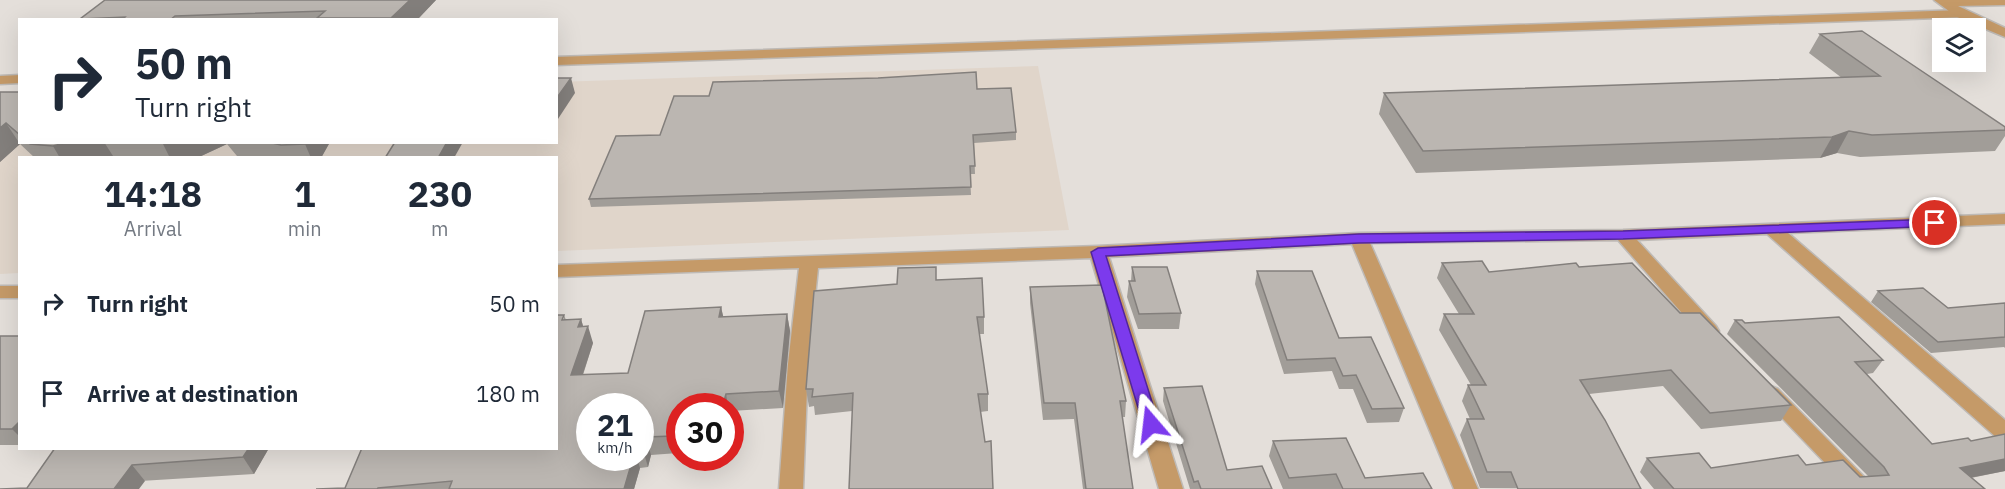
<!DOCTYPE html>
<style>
:root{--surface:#fff;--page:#f2f2f3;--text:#1f2937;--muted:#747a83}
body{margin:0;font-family:"IBM Plex Sans",sans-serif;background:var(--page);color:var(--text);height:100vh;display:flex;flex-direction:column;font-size:22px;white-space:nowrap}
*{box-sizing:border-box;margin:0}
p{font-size:20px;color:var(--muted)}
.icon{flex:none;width:33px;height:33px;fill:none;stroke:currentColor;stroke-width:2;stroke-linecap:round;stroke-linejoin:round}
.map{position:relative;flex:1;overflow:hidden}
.drawer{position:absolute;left:18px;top:156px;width:540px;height:294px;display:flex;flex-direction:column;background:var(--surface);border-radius:0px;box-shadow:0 6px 24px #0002}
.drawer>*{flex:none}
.guide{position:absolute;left:18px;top:18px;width:540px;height:126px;border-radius:0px;box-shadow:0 6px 24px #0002;background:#fff;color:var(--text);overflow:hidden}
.fabs{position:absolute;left:1932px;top:18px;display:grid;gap:12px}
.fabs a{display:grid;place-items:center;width:54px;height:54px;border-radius:0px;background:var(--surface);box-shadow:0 6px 24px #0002;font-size:30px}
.speed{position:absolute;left:576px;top:393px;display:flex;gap:12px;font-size:30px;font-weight:700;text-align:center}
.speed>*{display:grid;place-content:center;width:78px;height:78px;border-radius:50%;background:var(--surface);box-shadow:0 6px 24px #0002;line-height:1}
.speed small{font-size:15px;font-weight:400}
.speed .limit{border:9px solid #d22;background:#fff;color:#111}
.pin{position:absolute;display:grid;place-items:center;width:51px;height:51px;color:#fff;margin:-26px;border:3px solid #fff;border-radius:50%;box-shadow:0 2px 6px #0007}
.me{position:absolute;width:66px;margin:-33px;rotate:343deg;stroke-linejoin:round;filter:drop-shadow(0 0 4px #0008)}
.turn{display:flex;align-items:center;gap:21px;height:126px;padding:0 18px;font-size:27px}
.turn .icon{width:78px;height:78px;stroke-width:2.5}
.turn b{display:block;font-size:42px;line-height:51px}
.eta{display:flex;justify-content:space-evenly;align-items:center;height:102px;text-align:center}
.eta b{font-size:36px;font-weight:700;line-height:42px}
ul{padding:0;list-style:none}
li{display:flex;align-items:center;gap:18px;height:90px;padding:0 18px}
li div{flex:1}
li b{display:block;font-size:22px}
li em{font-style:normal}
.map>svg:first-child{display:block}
.built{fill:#e0d5ca}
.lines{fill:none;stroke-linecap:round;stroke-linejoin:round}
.service-casing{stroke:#bebab6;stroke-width:3}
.minor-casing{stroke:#bebab6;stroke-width:3}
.service{fill:#c59a68;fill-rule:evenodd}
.minor{fill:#c59a68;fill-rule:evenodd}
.wall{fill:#a19d98;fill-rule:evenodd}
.shaded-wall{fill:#837f7c}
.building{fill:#bbb6b1;stroke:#837f7c;stroke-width:1.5}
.route{fill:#7c3aed;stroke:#51269a;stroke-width:1.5}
</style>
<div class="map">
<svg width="2005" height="489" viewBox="0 0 2005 489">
<rect width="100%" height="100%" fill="#e4dfda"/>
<polygon class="built" points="1038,66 1069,230 557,251 556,158 20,158 19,273 0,274 0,100 20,142 556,142 557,82"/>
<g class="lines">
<g class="service-casing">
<g id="service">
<polygon points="1962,10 1967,11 1967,17 556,65 556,57"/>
<polygon points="20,75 20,83 0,84 0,76"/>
</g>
</g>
<g class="minor-casing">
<g id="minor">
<polygon points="1934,0 2005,0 2005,5 1958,6 2005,28 2005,37 1957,17"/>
<polygon points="2005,214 2005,224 1788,233 2005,420 2005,440 1997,438 1767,234 1637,240 1716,326 1719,331 1716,336 1702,336 1618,240 1370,243 1478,489 1454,489 1352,244 1109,257 1183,489 1159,489 1091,258 818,268 808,364 803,489 779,489 788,364 799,268 556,277 556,265 1098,246 1359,233 1623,230"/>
<rect x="0" y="286" width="20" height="12"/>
<polygon points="1771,386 1778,389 1876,489 1850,489 1764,399 1760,394 1764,389"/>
</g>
</g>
<use href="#service" class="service"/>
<use href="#minor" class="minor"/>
</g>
<g class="wall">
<polygon points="105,0 436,0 417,20 81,20 80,19"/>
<polygon points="1820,34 2005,127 2005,136 1995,151 1860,157 1837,153 1820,158 1416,173 1379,114 1384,93 1842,78 1809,53"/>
<polygon points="977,89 1016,132 1016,140 974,143 975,174 970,174 971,195 591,207 589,199 660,135"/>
<polygon points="0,92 20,92 20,142 330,142 321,158 244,158 237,156 227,144 197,158 118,158 113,156 108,158 35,158 20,144 0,162"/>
<polygon points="1442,263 1489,272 1579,267 1680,313 1791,405 1781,421 1701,429 1663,386 1589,394 1641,489 1480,488 1460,435 1467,419 1470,419 1462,401 1468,385 1471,385 1439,330 1444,314 1459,314 1437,278"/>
<polygon points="1132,267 1181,313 1179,329 1138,329 1127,297 1129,281 1131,281"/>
<polygon points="1257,271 1339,338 1404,408 1399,422 1367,423 1353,389 1339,389 1332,371 1284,374 1255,284"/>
<polygon points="936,280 984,317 984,334 979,334 988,394 988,411 980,412 993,489 852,411 815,415 814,406 809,407 806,389 897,284"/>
<polygon points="1030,287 1126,401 1125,417 1122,417 1133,489 1083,489 1074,419 1043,420 1030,303"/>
<polygon points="1878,291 1948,308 2005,303 2005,348 2004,347 1931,353 1871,302"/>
<path d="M721,307L723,317L787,314L790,331L783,408L730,411V406H680V448L678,453L651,455L648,467L640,468L634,489H316L345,488L556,448L564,315L566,320L581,319L583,326L593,343L583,375L628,373ZM640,406V458H590Z"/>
<polygon points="1735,320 1883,360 1873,373 1867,374 1932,444 2005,471 1971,478 1985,489 1654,489 1640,472 1647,458 1711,468 1806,465 1860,477 1869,477 1727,334"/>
<rect x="0" y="336" width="20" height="109"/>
<polygon points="1164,388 1227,470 1272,489 1190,489 1163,401"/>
<polygon points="1273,441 1365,478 1432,489 1283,489 1269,456"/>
<polygon points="55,448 269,448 254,474 27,488"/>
</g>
<g class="shaded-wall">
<polygon points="410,0 436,0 417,20 392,20 391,18"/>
<polygon points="571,78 575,93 556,122 556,99"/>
<polygon points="6,123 20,144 0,162 0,128"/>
<polygon points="1849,131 1837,153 1820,158 1832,137"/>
<polygon points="68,142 104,142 113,156 108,158 60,158 53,146"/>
<polygon points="162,142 226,142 227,144 199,157 170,158"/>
<polygon points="306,142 330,142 321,158 311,158 305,144"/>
<polygon points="447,142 463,142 454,158 438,158"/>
<polygon points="721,307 725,324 719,317"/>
<polygon points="787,314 790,331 783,408 779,391"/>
<polygon points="581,319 585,333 588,326 593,343 577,392 571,375 578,327"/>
<polygon points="726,394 728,406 725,406 724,401"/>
<polygon points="680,411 680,448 678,453 673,436"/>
<polygon points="20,421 20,437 12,429"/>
<polygon points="646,437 651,455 648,467 643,450"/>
<polygon points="249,448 269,448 254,474 243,457"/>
<polygon points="633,458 637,458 640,468 634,489 624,489"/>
<polygon points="2005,459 2005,471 1948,482 1960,468"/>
<polygon points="132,465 145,481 139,489 114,489"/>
</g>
<g class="building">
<polygon points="105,0 410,0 391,18 317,18 325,11 175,16 170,20 122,20 125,17 80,19"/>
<polygon points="1862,31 2005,127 2005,130 1872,135 1849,131 1832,137 1423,151 1384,93 1880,76 1820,34"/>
<polygon points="976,72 977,89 1011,88 1016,132 973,135 975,166 970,166 971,187 589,199 616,136 660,135 674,96 709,96 713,82 878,78"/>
<polygon points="556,78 571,78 556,99"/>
<polygon points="0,92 20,92 20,135 6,123 0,128"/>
<polygon points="29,142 68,142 53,146 30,144"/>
<polygon points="268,142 306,142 305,144 281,145"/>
<polygon points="395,142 447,142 438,158 385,158"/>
<polygon points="1482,261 1489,272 1576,263 1579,267 1632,263 1680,313 1700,313 1791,405 1710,413 1671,370 1580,380 1605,420 1641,489 1518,489 1511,472 1487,472 1467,419 1484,419 1468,385 1486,385 1444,314 1474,314 1442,263"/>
<polygon points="936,267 936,280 982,278 984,317 977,317 988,394 978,394 985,442 991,441 993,489 849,489 853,393 812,397 813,389 806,389 814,291 897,284 898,268"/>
<polygon points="1132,267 1167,267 1181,313 1139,314 1129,281 1135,281"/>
<polygon points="1257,271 1312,271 1339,338 1371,337 1404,408 1372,409 1356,375 1343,376 1335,358 1287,360"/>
<polygon points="1102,285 1126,401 1120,401 1133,489 1086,489 1075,403 1044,403 1030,287"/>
<polygon points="1923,288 1948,308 2005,303 2005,337 1938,342 1878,291"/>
<polygon points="721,307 719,317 787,314 779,391 726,394 724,401 681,403 681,406 680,406 680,411 673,436 646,437 643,450 640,450 640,406 590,406 590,458 633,458 624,489 449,489 452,481 378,488 377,489 316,489 345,488 362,448 556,448 556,315 564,315 562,320 581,319 578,327 588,326 571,375 628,373 645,311"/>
<polygon points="1839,317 1883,360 1855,362 1932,444 1968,438 1971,441 2005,434 2005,459 1960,468 1985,489 1674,489 1647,458 1699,453 1711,468 1798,455 1806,465 1843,460 1860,477 1889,475 1884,467 1735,320 1742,320 1745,323"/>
<polygon points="0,336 20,336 20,421 12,429 0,429"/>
<polygon points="1202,386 1227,470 1262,466 1272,489 1201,489 1198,481 1194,482 1164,388"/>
<polygon points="1346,438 1365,478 1423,473 1432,489 1343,489 1336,474 1289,478 1273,441"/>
<polygon points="55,448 249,448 243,457 132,465 114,489 0,489 27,488"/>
</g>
<polygon class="route" points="1935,219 1942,223 1940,226 1623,239 1359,243 1106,256 1159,424 1151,431 1143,424 1091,252 1098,248 1359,234 1623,231"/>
</svg>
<div class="fabs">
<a><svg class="icon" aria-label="layers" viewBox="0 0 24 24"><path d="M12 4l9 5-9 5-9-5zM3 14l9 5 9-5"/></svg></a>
</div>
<div class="speed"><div>21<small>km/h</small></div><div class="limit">30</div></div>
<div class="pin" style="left:1935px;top:223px;background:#d93025"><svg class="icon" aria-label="arrive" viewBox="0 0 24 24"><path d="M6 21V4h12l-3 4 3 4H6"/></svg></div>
<svg class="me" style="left:1151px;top:424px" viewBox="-20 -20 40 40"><path d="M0-17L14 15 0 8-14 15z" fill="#7c3aed" stroke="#fff" stroke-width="4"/></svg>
<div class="guide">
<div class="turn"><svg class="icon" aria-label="right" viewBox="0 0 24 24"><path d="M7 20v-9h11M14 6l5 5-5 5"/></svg><div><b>50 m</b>Turn right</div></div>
</div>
<section class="drawer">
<div class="eta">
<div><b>14:18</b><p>Arrival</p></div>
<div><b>1</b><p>min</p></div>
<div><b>230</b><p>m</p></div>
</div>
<ul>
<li><svg class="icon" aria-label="right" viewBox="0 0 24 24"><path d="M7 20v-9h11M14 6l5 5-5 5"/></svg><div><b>Turn right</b></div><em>50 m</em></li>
<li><svg class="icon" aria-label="arrive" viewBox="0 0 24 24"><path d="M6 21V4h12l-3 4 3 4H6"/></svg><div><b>Arrive at destination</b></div><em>180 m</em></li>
</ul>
</section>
</div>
